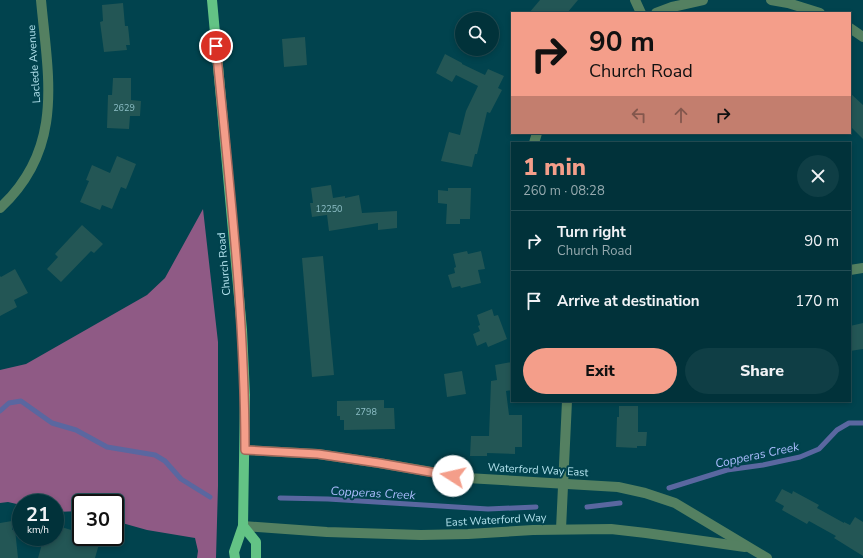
<!DOCTYPE html>
<meta charset="utf-8">
<style>
:root{--surface:#01323a;--page:#0f3e45;--text:#f1f3f6;--muted:#96aaaf;--line:#234d54;--accent:#f49e8a}
body{margin:0;font-family:"Nunito Sans",sans-serif;background:var(--page);color:var(--text);height:100vh;display:flex;flex-direction:column;font-size:15px;white-space:nowrap}
*{box-sizing:border-box;margin:0}
p{font-size:13px;color:var(--muted)}
.icon{flex:none;width:22px;height:22px;fill:none;stroke:currentColor;stroke-width:2;stroke-linecap:round;stroke-linejoin:round}
.map{position:relative;flex:1;overflow:hidden}
.panel{position:absolute;left:511px;top:142px;width:340px;height:260px;display:flex;flex-direction:column;background:var(--surface);border-radius:0px;box-shadow:0 2px 6px #0003,0 0 0 1px var(--line)}
.panel>*{flex:none}
.hud{position:absolute;left:511px;top:12px;width:340px;height:122px;border-radius:0px;box-shadow:0 2px 6px #0003,0 0 0 1px var(--line);background:#f49e8a;color:#111;overflow:hidden}
.fabs{position:absolute;left:455px;top:12px;display:grid;gap:8px}
.fabs a{display:grid;place-items:center;width:44px;height:44px;border-radius:50%;background:var(--surface);box-shadow:0 2px 6px #0003,0 0 0 1px var(--line);font-size:20px}
.speed{position:absolute;left:12px;top:494px;display:flex;gap:8px;font-size:20px;font-weight:700;text-align:center}
.speed>*{display:grid;place-content:center;width:52px;height:52px;border-radius:50%;background:var(--surface);box-shadow:0 2px 6px #0003,0 0 0 1px var(--line);line-height:1}
.speed small{font-size:10px;font-weight:400}
.speed .limit{border:2px solid #111;border-radius:6px;background:#fff;color:#111}
.pin{position:absolute;display:grid;place-items:center;width:34px;height:34px;color:#fff;margin:-17px;border:2px solid #fff;border-radius:50%;box-shadow:0 1px 4px #0007}
.me{position:absolute;width:44px;margin:-22px;rotate:280deg;stroke-linejoin:round;filter:drop-shadow(0 0 3px #0008)}
.turn{display:flex;align-items:center;gap:14px;height:84px;padding:0 12px;font-size:18px}
.turn .icon{width:52px;height:52px;stroke-width:2.5}
.turn b{display:block;font-size:28px;line-height:34px}
.lanes{display:flex;align-items:center;height:38px;padding:0 12px;background:#0003;justify-content:center;gap:20px;direction:ltr}
.lanes .off{opacity:.35}
.round{display:grid;place-items:center;flex:none;width:42px;height:42px;border-radius:21px;background:var(--page)}
.head{display:flex;align-items:center;justify-content:space-between;height:68px;padding:0 12px}
h1{font-size:24px;font-weight:800;line-height:30px;color:var(--accent)}
.button{display:flex;gap:8px;margin-top:auto;padding:8px 12px}
.button a{flex:1;height:46px;border-radius:24px;background:var(--accent);color:#111;font-size:16px;font-weight:800;line-height:46px;text-align:center}
.button a+a{background:var(--page);color:var(--text)}
ul{padding:0;list-style:none}
li{display:flex;align-items:center;gap:12px;height:60px;padding:0 12px;border-top:1px solid var(--line)}
li div{flex:1}
li b{display:block;font-size:15px}
li em{font-style:normal}
.map>svg:first-child{display:block}
.forest{fill:#8f5a85}
.lines{fill:none;stroke-linecap:round;stroke-linejoin:round}
.stream{stroke:#5a67a0;stroke-width:5}
.building{fill:#235655}
.minor{stroke:#548061;stroke-width:10}
.major{stroke:#63c385;stroke-width:10}
.route-casing{stroke:#9f675a;stroke-width:10}
.route{stroke:#f49e8a;stroke-width:7}
.labels{text-anchor:middle;dominant-baseline:central;stroke-width:4;stroke-linejoin:round;paint-order:stroke}
.number-label{font-size:9px;fill:#8ebfc7}
.street-label{font-size:11px;fill:#b2e2ed;stroke:#01434e}
.water-label{font-size:12px;font-style:italic;fill:#abbcfe;stroke:#01434e}
</style>
<div class="map">
<svg width="863" height="558" viewBox="0 0 863 558">
<rect width="100%" height="100%" fill="#01434e"/>
<polygon class="forest" points="203,209 218,342 218,486 216,558 197,558 198,551 195,538 147,530 115,521 115,503 81,503 81,511 55,512 55,503 21,503 21,505 8,502 0,503 0,370 26,364 147,295 165,278"/>
<g class="lines">
<g class="stream">
<polyline points="0,411 9,403 21,401 52,423 76,430 107,447 155,455 165,461 181,479 210,497"/>
<polyline points="669,488 727,470 763,465 800,457 819,449 837,430 849,423 863,423"/>
<polyline points="280,498 328,499 488,509 536,507"/>
<polyline points="587,507 620,503"/>
</g>
</g>
<g class="building">
<polygon points="540,0 578,0 567,13 529,13"/>
<polygon points="123,3 125,26 128,26 130,45 126,45 127,50 104,52 100,22 103,21 102,5"/>
<polygon points="305,37 307,65 284,67 282,39"/>
<polygon points="445,54 462,63 462,64 485,75 488,69 504,76 498,88 502,90 490,113 487,112 477,154 475,154 472,167 441,161 449,132 460,135 466,111 478,86 456,75 452,82 436,73"/>
<polygon points="113,78 131,78 131,100 141,101 140,116 130,116 129,129 107,128 108,95 112,95"/>
<polygon points="850,93 863,105 863,139 850,126"/>
<polygon points="117,156 136,164 126,189 121,187 112,209 102,205 100,210 80,202 89,181 86,180 92,165 110,173"/>
<polygon points="331,185 333,198 345,196 345,198 359,195 362,213 397,211 397,228 378,230 378,223 329,231 327,215 312,217 310,203 313,203 311,188"/>
<polygon points="448,188 471,188 470,219 460,219 460,224 446,224 447,204 438,203 438,190 448,191"/>
<polygon points="82,225 103,244 94,253 91,251 61,282 47,269 58,257 55,254"/>
<polygon points="467,251 468,254 481,251 485,269 478,270 481,283 461,288 460,286 452,288 448,275 455,273 454,268 456,267 453,254"/>
<polygon points="323,256 334,375 312,377 302,258"/>
<polygon points="15,269 28,293 14,300 17,307 0,316 0,276 1,277"/>
<polygon points="492,309 494,316 498,315 507,339 488,347 486,342 477,346 473,334 480,331 478,326 480,325 477,315"/>
<polygon points="863,323 863,349 850,351 850,326"/>
<polygon points="512,362 512,390 506,391 509,415 522,415 522,447 515,447 515,454 487,453 487,456 470,456 471,436 489,436 491,381 497,380 495,365"/>
<polygon points="462,371 466,394 447,397 444,374"/>
<polygon points="384,400 384,408 394,408 395,429 344,430 344,420 340,420 340,416 337,416 337,401"/>
<polygon points="619,406 638,406 638,432 647,432 646,446 637,446 637,448 616,447 617,417 619,417"/>
<polygon points="782,489 792,494 793,491 819,505 817,508 844,523 844,522 850,525 855,517 863,522 863,556 834,538 836,536 809,521 807,524 782,510 784,506 775,501"/>
<polygon points="12,521 12,530 15,529 18,558 0,558 0,523"/>
<polygon points="55,525 81,533 81,537 86,537 85,539 99,544 95,558 38,558 44,537 55,537"/>
</g>
<g class="lines">
<g class="minor">
<polyline points="635,0 641,13"/>
<polyline points="771,0 788,3 820,13"/>
<polyline points="656,13 672,7 703,0"/>
<polyline points="850,28 863,37"/>
<polyline points="534,143 537,133"/>
<path d="M0,208C65,148 48,77 41,0"/>
<polyline points="850,270 863,268"/>
<polyline points="245,450 318,454 379,463 467,478 618,487 645,493 675,503 767,558"/>
<polyline points="243,526 327,532 421,535 468,534 533,530 611,529 646,533 745,547"/>
<polyline points="561,529 567,401"/>
</g>
<g class="major">
<polyline points="212,0 242,330 245,395 243,526 234,552 235,558"/>
<polyline points="243,526 256,542 256,558"/>
</g>
</g>
<g class="lines">
<g class="route-casing">
<path id="route" d="M216,46C229,181 245,315 245,450L318,454L379,463L453,476"/>
</g>
<use href="#route" class="route"/>
</g>
<g class="labels">
<g class="number-label">
<text x="124" y="108">2629</text>
<text x="329" y="209">12250</text>
<text x="366" y="412">2798</text>
</g>
<g class="street-label">
<text transform="translate(34 64) rotate(-94)">Laclede Avenue</text>
<text transform="translate(224 264) rotate(-95)">Church Road</text>
<text transform="translate(538 470) rotate(3)">Waterford Way East</text>
<text transform="translate(496 520) rotate(-3)">East Waterford Way</text>
</g>
<g class="water-label">
<text transform="translate(757 455) rotate(-12)">Copperas Creek</text>
<text transform="translate(373 493) rotate(3)">Copperas Creek</text>
</g>
</g>
</svg>
<div class="fabs">
<a><svg class="icon" aria-label="search" viewBox="0 0 24 24"><circle cx="10" cy="10" r="6"/><path d="M15 15l6 6"/></svg></a>
</div>
<div class="speed"><div>21<small>km/h</small></div><div class="limit">30</div></div>
<div class="pin" style="left:216px;top:46px;background:#d93025"><svg class="icon" aria-label="arrive" viewBox="0 0 24 24"><path d="M6 21V4h12l-3 4 3 4H6"/></svg></div>
<svg class="me" style="left:453px;top:476px" viewBox="-20 -20 40 40"><circle r="19" fill="#fff"/><path d="M0-13L10 11 0 6-10 11z" fill="#f49e8a"/></svg>
<div class="hud">
<div class="turn"><svg class="icon" aria-label="right" viewBox="0 0 24 24"><path d="M7 20v-9h11M14 6l5 5-5 5"/></svg><div><b>90 m</b>Church Road</div></div>
<div class="lanes"><svg class="icon off" aria-label="left" viewBox="0 0 24 24"><path d="M17 20v-9H6M10 6l-5 5 5 5"/></svg><svg class="icon off" aria-label="ahead" viewBox="0 0 24 24"><path d="M12 20V5M6 11l6-6 6 6"/></svg><svg class="icon" aria-label="right" viewBox="0 0 24 24"><path d="M7 20v-9h11M14 6l5 5-5 5"/></svg></div>
</div>
<section class="panel">
<div class="head"><div><h1>1 min</h1><p>260 m · 08:28</p></div><a class="round"><svg class="icon" aria-label="close" viewBox="0 0 24 24"><path d="M6 6l12 12M18 6L6 18"/></svg></a></div>
<ul>
<li><svg class="icon" aria-label="right" viewBox="0 0 24 24"><path d="M7 20v-9h11M14 6l5 5-5 5"/></svg><div><b>Turn right</b><p>Church Road</p></div><em>90 m</em></li>
<li><svg class="icon" aria-label="arrive" viewBox="0 0 24 24"><path d="M6 21V4h12l-3 4 3 4H6"/></svg><div><b>Arrive at destination</b></div><em>170 m</em></li>
</ul>
<div class="button"><a>Exit</a><a>Share</a></div>
</section>
</div>
